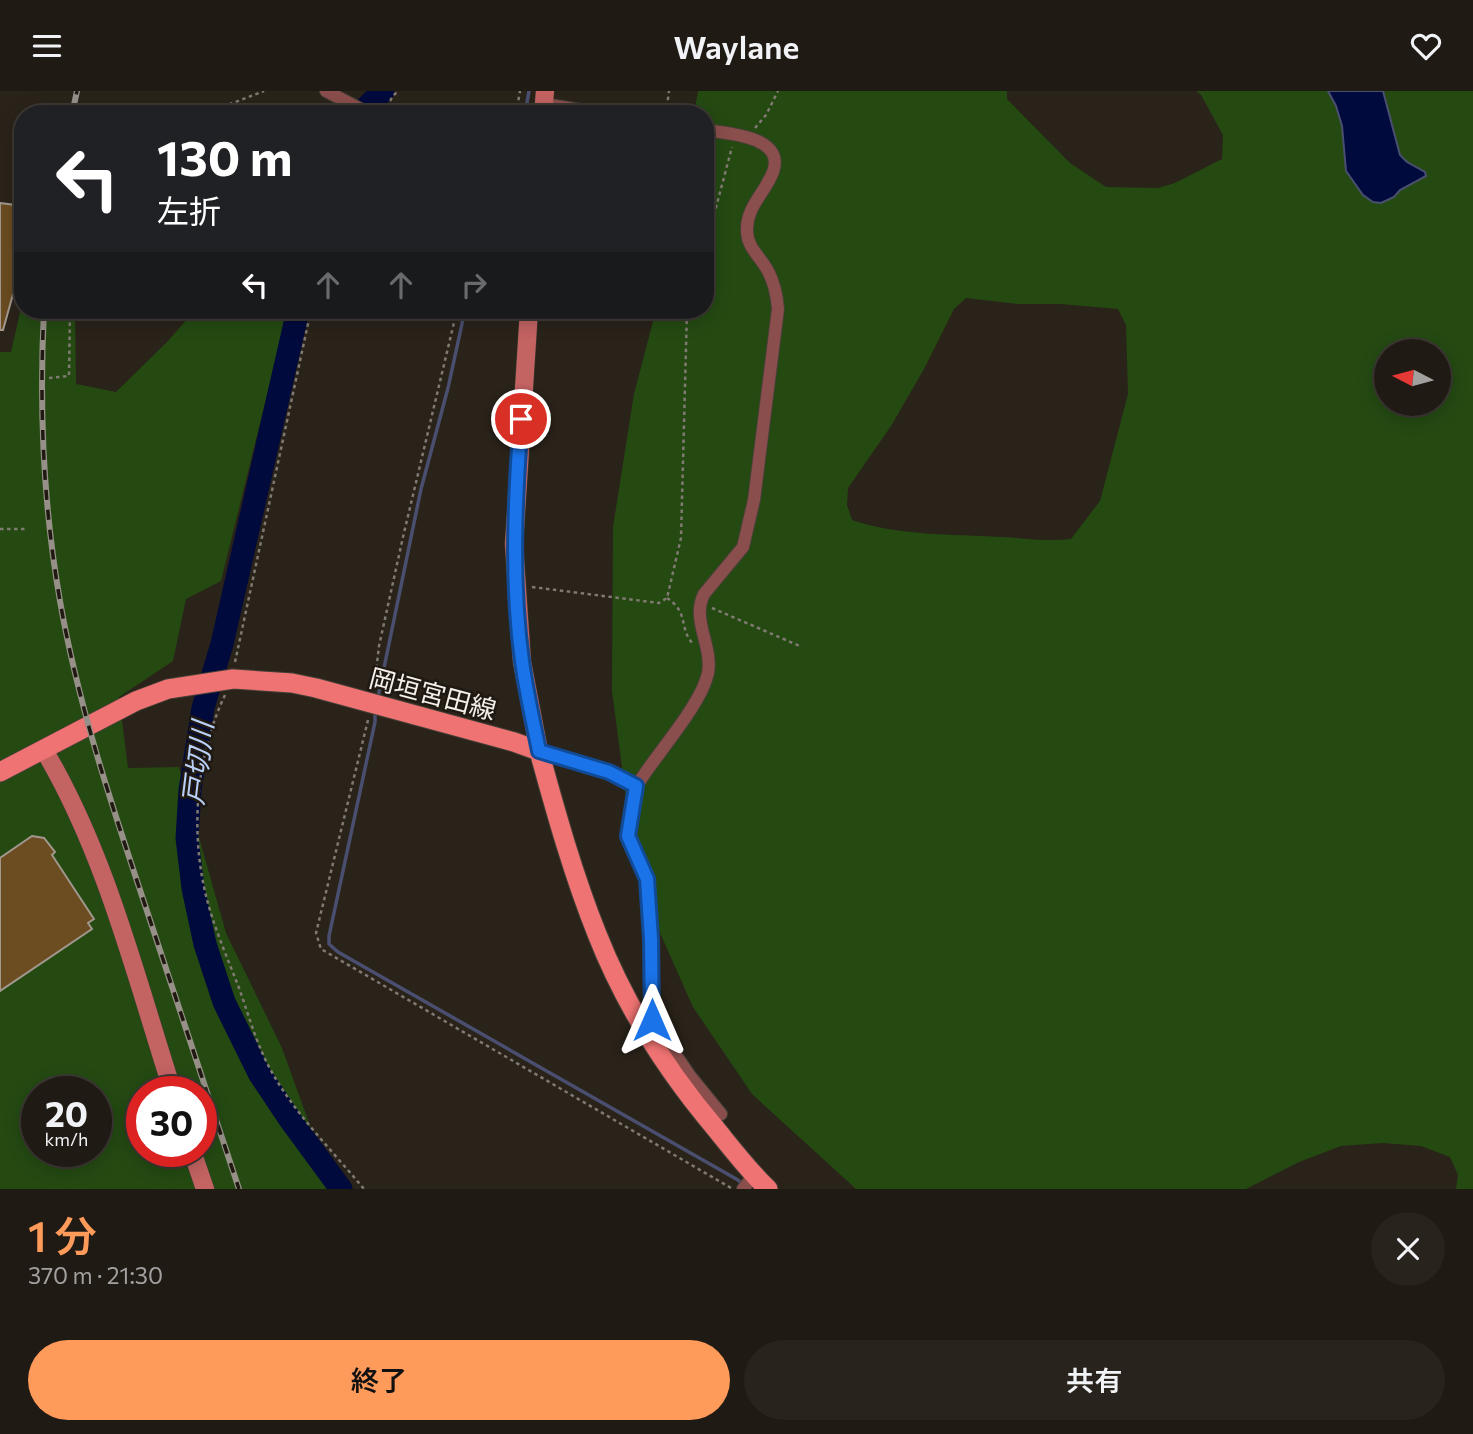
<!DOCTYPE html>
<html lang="ja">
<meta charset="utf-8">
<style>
:root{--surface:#201a14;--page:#28231d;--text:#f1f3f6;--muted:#a2a1a0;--line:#3d3834;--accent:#ff9b5a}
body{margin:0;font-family:Commissioner,"Noto Sans JP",sans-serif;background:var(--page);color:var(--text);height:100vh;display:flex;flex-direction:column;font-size:26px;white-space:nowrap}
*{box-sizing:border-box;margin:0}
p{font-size:23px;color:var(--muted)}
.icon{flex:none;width:38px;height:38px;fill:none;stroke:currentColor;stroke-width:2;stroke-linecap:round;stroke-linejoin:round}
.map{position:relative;height:1098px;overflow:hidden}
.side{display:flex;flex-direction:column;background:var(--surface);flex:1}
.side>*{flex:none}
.hud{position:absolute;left:14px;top:14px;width:700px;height:214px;border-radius:28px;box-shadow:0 4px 18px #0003,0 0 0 2px var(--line);background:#202124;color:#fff;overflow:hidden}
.needle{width:46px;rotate:276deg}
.tools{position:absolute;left:1374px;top:248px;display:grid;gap:14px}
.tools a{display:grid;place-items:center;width:77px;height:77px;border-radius:50%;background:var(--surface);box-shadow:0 4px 18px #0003,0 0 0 2px var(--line);font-size:35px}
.speed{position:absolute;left:21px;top:985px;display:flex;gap:14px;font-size:35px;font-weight:700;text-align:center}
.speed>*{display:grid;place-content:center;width:91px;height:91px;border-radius:50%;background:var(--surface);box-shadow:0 4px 18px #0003,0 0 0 2px var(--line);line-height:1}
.speed small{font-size:18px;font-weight:400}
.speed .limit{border:10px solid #d22;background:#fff;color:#111}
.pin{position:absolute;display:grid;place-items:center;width:60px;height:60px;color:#fff;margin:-30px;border:4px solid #fff;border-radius:50%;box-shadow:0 2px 7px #0007}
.me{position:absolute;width:77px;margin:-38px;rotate:0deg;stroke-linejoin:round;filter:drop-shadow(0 0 5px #0008)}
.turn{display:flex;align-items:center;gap:24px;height:147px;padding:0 28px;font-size:32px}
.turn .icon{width:91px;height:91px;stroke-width:2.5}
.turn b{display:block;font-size:49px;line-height:60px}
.lanes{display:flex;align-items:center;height:66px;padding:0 28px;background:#0003;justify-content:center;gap:35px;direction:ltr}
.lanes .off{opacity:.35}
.round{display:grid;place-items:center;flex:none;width:74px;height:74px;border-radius:37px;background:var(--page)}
.head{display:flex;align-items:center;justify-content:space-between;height:119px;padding:0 28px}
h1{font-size:42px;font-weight:600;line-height:52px;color:var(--accent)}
.primary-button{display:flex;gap:14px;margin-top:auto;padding:14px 28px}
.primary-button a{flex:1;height:80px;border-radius:42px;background:var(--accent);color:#111;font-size:28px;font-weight:600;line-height:80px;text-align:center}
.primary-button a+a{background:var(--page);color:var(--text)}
header{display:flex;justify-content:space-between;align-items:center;height:91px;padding:0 28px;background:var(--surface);font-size:32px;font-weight:600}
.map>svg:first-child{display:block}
.green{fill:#244a12;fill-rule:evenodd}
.water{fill:#000a3c;stroke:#4a4f70;stroke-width:2}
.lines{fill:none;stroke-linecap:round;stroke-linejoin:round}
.stream{stroke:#4a4f70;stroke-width:3.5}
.river{stroke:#000a3c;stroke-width:23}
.building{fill:#6c4c21;stroke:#a1978c;stroke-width:2}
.street-casing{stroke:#464037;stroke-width:14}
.secondary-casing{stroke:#464037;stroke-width:19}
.primary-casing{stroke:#464037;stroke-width:21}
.path{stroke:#807a72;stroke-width:2.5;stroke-dasharray:3.5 3.5;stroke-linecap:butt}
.street{stroke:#8a4e4c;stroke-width:12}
.secondary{stroke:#c36362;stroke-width:18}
.primary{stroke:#ef7372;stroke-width:19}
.rail-casing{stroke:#969088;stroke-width:6}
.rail{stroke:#201911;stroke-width:3.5;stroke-dasharray:10;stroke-linecap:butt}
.route-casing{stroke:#114b97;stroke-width:18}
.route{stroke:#1a73e8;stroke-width:12}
.labels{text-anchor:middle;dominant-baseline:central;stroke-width:5;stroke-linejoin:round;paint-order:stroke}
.street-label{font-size:26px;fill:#f5f0ea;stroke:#201911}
.water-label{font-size:28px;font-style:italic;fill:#b9d0f8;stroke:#201911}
</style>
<header><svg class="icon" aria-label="menu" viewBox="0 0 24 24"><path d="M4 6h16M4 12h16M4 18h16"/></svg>Waylane<svg class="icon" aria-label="heart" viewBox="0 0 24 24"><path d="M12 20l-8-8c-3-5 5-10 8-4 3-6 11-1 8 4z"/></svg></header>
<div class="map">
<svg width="1473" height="1098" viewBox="0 0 1473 1098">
<rect width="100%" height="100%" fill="#2a231a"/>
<g class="green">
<path d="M698,0H1007V8L1070,72L1106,96L1158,97L1175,92L1222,68L1223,44L1201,4L1196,0H1328C1343,24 1345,52 1346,80L1394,106L1400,99L1426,84L1425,81L1407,71L1400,64L1383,0H1473V1098H1456L1458,1084L1450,1066L1421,1055L1383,1052L1341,1055L1299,1071L1246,1098H856L752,1003L693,916L648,815L628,721L612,600L613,436L634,303L656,219H705V23H694ZM966,207L1018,213H1060L1118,218L1126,234L1128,303L1100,410L1071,448C1047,451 1025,447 1001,446C952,443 899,445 852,429L847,414L848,397L891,335L924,278L954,218ZM1386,261H1438V313H1386Z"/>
<path d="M23,208V219H75L76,293L116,301L167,251L195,219H288L221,490L186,508L173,570L119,606L128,677L179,676L226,842L282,957L323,1071L328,1098H0V261H11ZM37,1001H96V1060H37ZM142,1001H201V1060H142Z"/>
</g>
<polygon class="water" points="1328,0 1383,0 1400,64 1407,71 1425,81 1426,85 1400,99 1394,106 1381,112 1373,111 1363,104 1346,80 1342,35 1336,15"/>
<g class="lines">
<g class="stream">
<polyline points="525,23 529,0"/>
<polyline points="378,606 421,398 448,297 465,219"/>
<polyline points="375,621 375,631 329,845 329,853 338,861 738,1089 743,1094"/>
</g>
<g class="river">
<polyline points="364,23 367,16 383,0"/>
<polyline points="298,219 222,553 203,617 190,699 187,747 193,797 205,853 224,911 259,982 291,1030 341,1098"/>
</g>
</g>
<g class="building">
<polygon points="0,112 23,115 23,143 15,196 3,239 0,239"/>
<polygon points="32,745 44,747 55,761 52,764 94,828 88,832 92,838 0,900 0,767"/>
</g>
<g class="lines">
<g class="street-casing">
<g id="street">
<polyline points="326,0 370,23"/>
<polyline points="544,13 604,23"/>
<path d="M539,660L609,681L636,696C655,664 701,615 708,582C713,555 691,529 704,503L743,456L754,409L778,218C777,206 775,194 769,182C762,167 747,157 747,140C746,116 765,102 773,81C786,45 726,42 705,39"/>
<polyline points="636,696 628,745 647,788 651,848 652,929 690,985 721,1023"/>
<polyline points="743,1098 754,1084"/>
</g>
</g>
<g class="secondary-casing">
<g id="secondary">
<polyline points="543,23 545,0"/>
<polyline points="529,219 514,453 522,571 539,660"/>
<path d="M44,659C106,763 136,887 173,1001"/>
<polyline points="192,1060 205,1098"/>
</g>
</g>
<g class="primary-casing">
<path id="primary" d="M0,681L136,610L168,598L233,588L292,592L316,597L514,651L539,660C556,722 573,783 597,843C625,914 667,980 716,1038C733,1059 749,1080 768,1098"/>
</g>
<g class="path">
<polyline points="219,23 230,13 264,0"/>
<polyline points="385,23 392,6 398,0"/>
<polyline points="516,23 520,0"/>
<polyline points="666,23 669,0"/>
<polyline points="755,37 766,24 778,0"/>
<polyline points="705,158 732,56"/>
<polyline points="49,287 69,285 70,219"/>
<polyline points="0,438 26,438"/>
<polyline points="532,496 659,512 667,507 681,447 687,219"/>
<path d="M667,507C690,522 678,538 694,554"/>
<polyline points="712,517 802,556"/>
<polyline points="235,571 311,219"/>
<polyline points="374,598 379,555 403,446 457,219"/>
<path d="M225,604C198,661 191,730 203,791C210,828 226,863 239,897C248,922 255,948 267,972C290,1018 331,1058 364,1098"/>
<polyline points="368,629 316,842 321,858 731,1097"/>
</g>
<use href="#street" class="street"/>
<use href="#secondary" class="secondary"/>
<use href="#primary" class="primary"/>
<g class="rail-casing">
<g id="rail">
<polyline points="72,23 77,0"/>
<path d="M44,219C39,316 43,413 60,510C78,613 111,712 144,811C176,907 207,1002 239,1098"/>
</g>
</g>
<use href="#rail" class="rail"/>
</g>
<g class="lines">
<g class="route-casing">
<path id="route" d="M521,328C515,409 511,489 522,570C526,600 533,630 539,660L609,681L636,695L628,745L647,788L651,848L652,929"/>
</g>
<use href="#route" class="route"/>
</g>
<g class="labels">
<g class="street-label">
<text transform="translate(433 602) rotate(15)">岡垣宮田線</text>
</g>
<g class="water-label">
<text transform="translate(197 672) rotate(-83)">戸切川</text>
</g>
</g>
</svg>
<div class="tools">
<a><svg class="needle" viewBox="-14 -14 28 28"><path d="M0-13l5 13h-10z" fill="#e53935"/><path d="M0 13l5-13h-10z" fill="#a2a1a0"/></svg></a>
</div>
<div class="speed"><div>20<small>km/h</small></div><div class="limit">30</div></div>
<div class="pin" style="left:521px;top:328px;background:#d93025"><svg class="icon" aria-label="arrive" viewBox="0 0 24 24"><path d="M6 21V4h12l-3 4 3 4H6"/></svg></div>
<svg class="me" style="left:652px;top:929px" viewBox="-20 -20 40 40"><path d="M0-17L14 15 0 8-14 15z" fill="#1a73e8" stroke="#fff" stroke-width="4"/></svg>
<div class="hud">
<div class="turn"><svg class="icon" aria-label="left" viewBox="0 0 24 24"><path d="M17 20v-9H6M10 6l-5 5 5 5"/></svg><div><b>130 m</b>左折</div></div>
<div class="lanes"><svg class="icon" aria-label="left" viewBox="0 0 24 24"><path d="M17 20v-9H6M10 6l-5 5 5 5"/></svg><svg class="icon off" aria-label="ahead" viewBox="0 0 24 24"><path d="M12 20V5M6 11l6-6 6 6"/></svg><svg class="icon off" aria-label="ahead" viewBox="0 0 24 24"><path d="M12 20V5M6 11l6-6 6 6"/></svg><svg class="icon off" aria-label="right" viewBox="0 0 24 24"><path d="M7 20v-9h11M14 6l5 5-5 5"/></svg></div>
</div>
</div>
<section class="side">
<div class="head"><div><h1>1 分</h1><p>370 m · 21:30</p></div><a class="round"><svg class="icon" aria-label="close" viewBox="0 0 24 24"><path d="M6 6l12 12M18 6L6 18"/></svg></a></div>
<div class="primary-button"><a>終了</a><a>共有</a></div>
</section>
